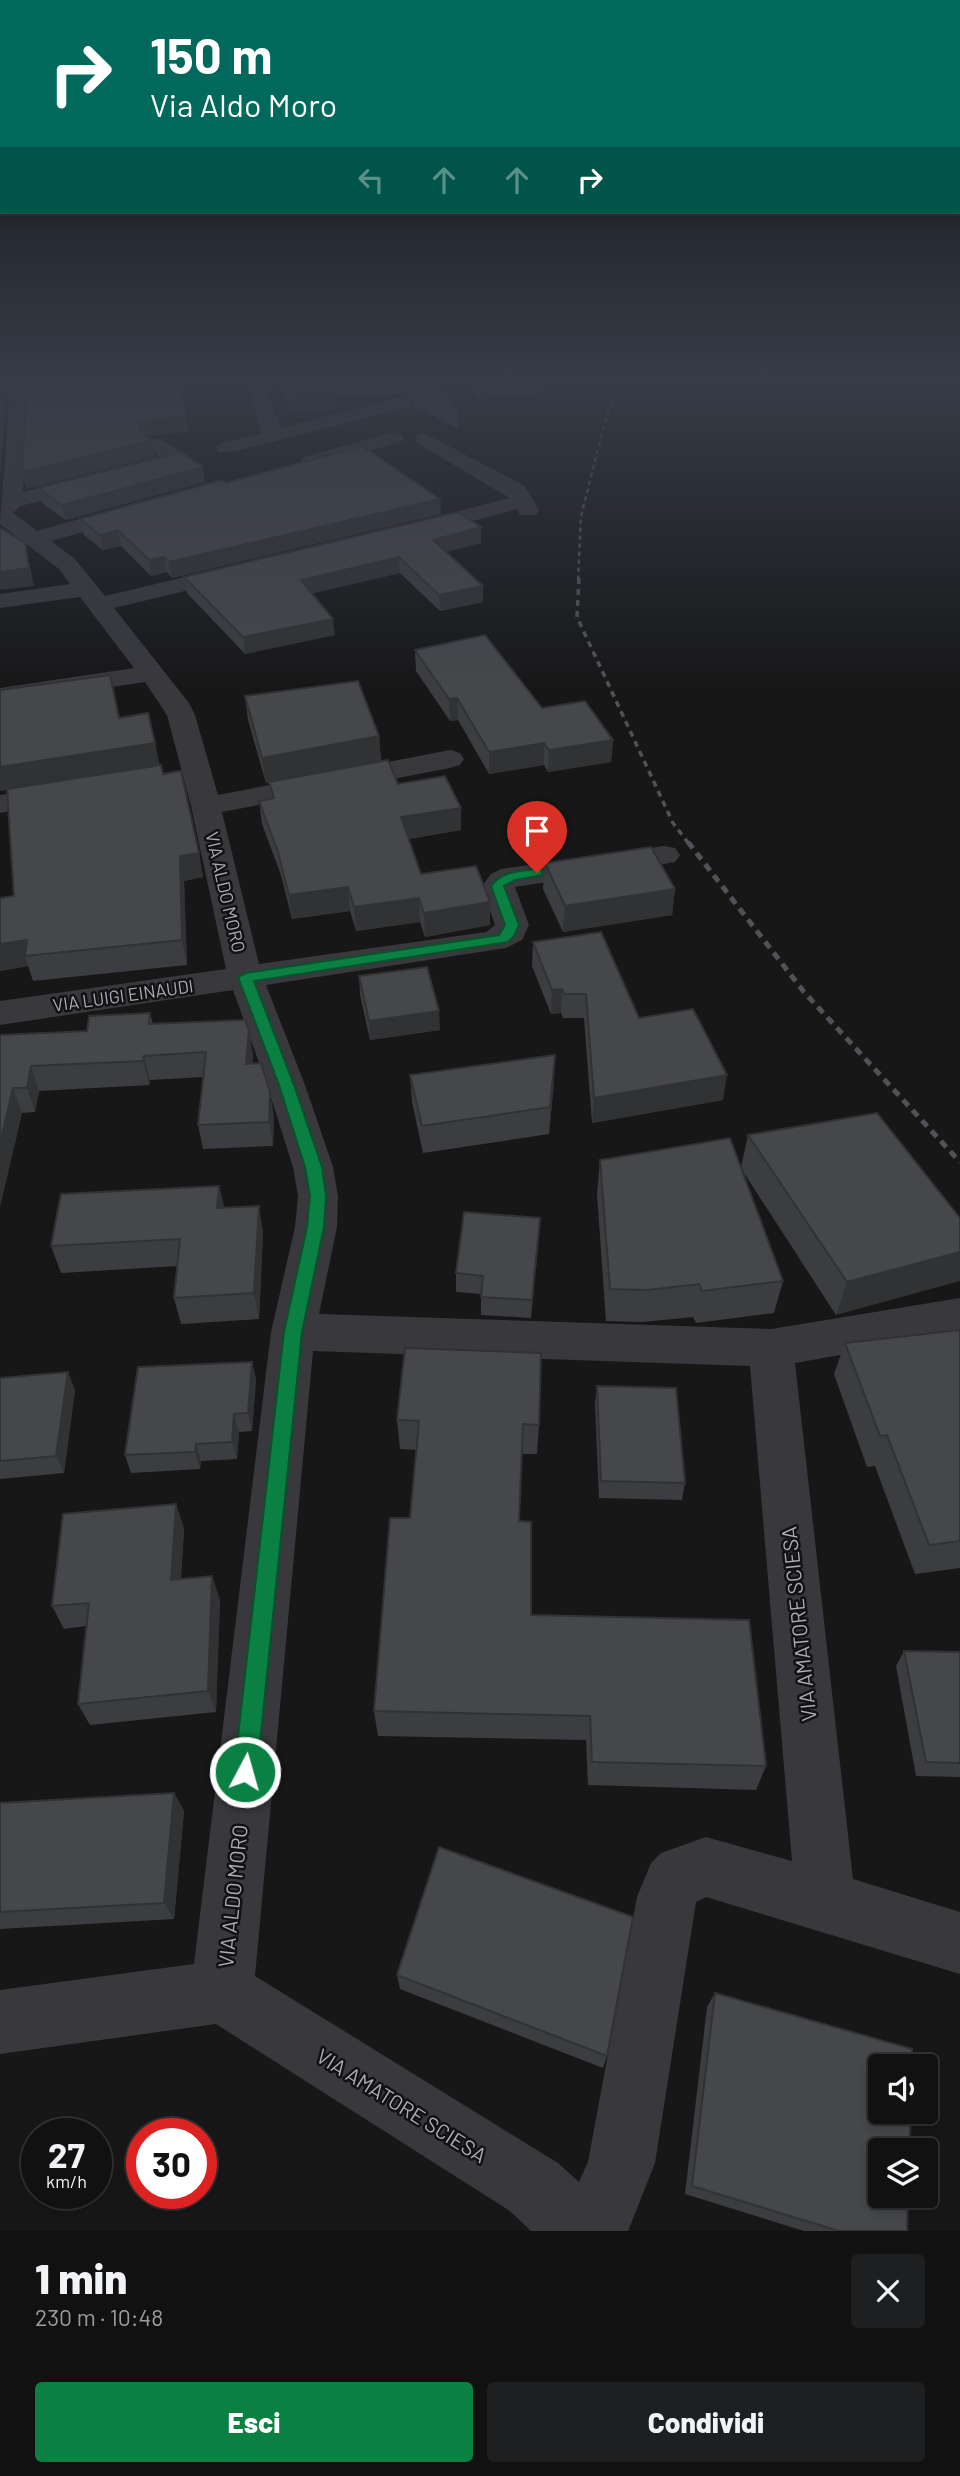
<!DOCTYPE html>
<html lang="it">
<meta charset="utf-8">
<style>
:root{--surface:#111112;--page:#1e1f20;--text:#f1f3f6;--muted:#9c9d9f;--line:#303132;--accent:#0b8043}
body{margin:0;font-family:Barlow,sans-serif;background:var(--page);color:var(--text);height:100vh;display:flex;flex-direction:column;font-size:26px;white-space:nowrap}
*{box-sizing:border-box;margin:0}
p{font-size:23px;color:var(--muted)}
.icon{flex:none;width:38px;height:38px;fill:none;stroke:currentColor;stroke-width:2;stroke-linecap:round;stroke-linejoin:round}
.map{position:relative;height:2231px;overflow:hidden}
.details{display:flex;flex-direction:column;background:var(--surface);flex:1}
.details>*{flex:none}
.guide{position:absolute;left:0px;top:0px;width:961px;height:214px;box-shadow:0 4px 10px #0003,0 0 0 2px var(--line);background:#00695c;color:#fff;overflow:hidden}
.controls{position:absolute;left:868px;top:2054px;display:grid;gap:14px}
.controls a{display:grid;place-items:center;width:70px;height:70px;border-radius:7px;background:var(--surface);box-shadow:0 4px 10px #0003,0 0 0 2px var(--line);font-size:35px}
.speed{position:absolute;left:21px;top:2118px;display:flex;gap:14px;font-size:35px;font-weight:700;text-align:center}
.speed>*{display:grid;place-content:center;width:91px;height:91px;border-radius:50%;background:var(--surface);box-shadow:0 4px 10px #0003,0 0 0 2px var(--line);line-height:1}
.speed small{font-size:18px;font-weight:400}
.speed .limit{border:10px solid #d22;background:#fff;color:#111}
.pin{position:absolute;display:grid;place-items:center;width:60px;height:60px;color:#fff;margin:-72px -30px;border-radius:50% 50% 50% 0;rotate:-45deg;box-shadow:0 0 7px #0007}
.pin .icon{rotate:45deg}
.me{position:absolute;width:77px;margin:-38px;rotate:6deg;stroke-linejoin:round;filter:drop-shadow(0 0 5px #0008)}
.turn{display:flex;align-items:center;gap:24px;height:147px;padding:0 35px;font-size:32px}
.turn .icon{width:91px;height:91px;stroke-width:2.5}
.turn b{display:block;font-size:49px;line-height:60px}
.lanes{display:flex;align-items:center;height:66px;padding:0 35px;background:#0003;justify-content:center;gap:35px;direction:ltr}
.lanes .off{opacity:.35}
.round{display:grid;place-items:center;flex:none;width:74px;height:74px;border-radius:7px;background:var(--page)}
.headline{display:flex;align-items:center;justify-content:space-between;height:119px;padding:0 35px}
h1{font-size:42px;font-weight:800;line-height:52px}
.primary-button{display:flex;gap:14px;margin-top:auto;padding:14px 35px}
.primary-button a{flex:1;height:80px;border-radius:7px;background:var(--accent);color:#fff;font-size:28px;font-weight:800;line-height:80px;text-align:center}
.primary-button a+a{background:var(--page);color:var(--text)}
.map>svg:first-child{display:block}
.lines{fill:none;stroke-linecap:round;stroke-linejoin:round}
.minor{fill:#38383d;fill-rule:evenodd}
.rail-far2{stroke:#515258;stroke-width:2.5;stroke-dasharray:4.5 3.5;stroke-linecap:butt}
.rail-far1{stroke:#515258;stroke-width:3.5;stroke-dasharray:6 5;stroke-linecap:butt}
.rail{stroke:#515258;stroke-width:5;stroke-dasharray:8 6;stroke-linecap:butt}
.wall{fill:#3c3d40}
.shaded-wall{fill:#313234}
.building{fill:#46474b;stroke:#313234;stroke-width:2}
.route{fill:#0b8043;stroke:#07532c;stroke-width:2}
.labels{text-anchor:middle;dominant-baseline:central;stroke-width:5;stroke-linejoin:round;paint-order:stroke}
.street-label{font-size:18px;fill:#aaadb7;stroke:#121213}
.near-street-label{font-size:21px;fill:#aaadb7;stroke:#121213}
</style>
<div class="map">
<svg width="960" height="2231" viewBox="0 0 960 2231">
<rect width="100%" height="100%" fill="#171718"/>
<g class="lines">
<g class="minor">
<path d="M11,377H29L23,492L161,458L142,443L145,439C160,435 179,449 188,460L185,464L20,506L13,513L37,531L132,504L140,506L143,511L140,516L51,541L75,559L105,596L235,565L243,567L247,572L243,577L114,608L189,703L195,715L218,795L450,750L460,753L464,759L460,765L450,768L222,812L259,964L486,932L495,925L482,886L491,874L501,869L664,846L675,848L680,855L675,862L664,864L515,887L529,925L522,940L506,948L266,985L305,1085L333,1167L338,1196L337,1227L319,1314L771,1329L960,1298V1334L795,1363L853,1879L960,1912V1974L706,1897L696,1902L655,2163L628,2231H531L510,2211L216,2024L0,2054V1990L194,1964L271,1332L295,1227L298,1196L293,1167L267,1085L233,990L0,1025V1001L226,969L191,806L167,715L145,682L0,704V688L134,668L80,597L0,608V594L70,584L59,569L0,524ZM313,1351L750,1366L792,1861L706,1837L661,1853L651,1863L637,1897L588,2162L579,2182L558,2163L255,1976Z"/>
<polygon points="245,377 263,377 280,428 402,397 411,403 409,407 233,452 219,452 216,448 219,444 262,433"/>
<polygon points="394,432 401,434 404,438 401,442 311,467 304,465 301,461 304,457"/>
<polygon points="424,433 525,486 539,510 536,515 520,515 517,509 417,536 409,534 406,529 409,524 510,498 417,443 414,439 417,435"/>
<polygon points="60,785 70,788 75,794 70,800 0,813 0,795"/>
</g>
<polyline class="rail-far2" points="578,580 581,516 604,426 620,377"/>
<polyline class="rail-far1" points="579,578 577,617 673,823 689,844"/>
<polyline class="rail" points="688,842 804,992 960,1162"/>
</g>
<g class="wall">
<polygon points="279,377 430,377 458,409 458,428 413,406 412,401 403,395 389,394 334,398 335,409 290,413"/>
<polygon points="466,377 544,377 537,395 479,399"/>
<polygon points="205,482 66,520 42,503 38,488"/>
<polygon points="226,483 441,514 172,578 167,572 151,576 121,546 103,550 84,535 80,519"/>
<polygon points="481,543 446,552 483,586 483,602 440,611 400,573 312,593 335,635 245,654 187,593 184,577"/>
<polygon points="415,650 613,740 611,762 548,772 544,765 489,774 458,720 450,721 416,671"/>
<polygon points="245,696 379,736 381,761 398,784 461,808 461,830 409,839 421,874 490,902 490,925 425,937 420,922 356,931 350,911 292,919 281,875 262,824 259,801 271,799 269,782 266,783 248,720"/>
<polygon points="119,718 155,743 159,765 163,774 199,853 203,877 184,881 187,965 33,981 28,966 0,971 0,898 14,896 7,790 0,791"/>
<polygon points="545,863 675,889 672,915 563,932 543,889"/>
<polygon points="533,942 639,1018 723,1100 592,1123 584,1018 563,1018 561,1013 551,1014 532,966"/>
<polygon points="359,976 440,1030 370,1040 360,995"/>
<polygon points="150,1013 153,1024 253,1054 252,1064 274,1116 273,1146 203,1149 198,1125 203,1077 150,1080 149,1085 39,1091 35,1112 22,1113 0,1206 0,1035 87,1031"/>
<polygon points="410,1075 554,1082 549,1134 423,1153 412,1102"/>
<polygon points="748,1135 960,1218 836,1315 742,1170 783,1281 774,1313 696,1323 693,1317 643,1322 606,1321 597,1194 600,1160 741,1167"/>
<polygon points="219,1186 224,1207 263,1232 259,1319 181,1324 174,1298 178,1266 61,1273 51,1246"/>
<polygon points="540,1218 531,1318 481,1315 481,1294 456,1292 456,1273"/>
<polygon points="960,1330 960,1568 915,1574 875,1466 867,1467 834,1374 845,1343"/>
<polygon points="252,1362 256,1380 252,1431 239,1432 237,1459 201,1461 200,1469 131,1473 125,1455"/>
<polygon points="0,1378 75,1390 64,1473 0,1479"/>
<polygon points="597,1386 685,1483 682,1500 599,1498 595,1403"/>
<polygon points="397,1420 539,1425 537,1454 522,1454 519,1521 531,1615 766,1766 756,1790 588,1785 586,1740 378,1736 374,1711 410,1518 417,1450 400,1449"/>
<polygon points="184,1528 181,1579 220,1599 216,1712 90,1725 78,1704 86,1626 64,1629 52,1606"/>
<polygon points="904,1651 960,1652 960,1777 916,1776 896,1666"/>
<polygon points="174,1793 184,1811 174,1919 0,1929 0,1803"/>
<polygon points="397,1975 607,2056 603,2068 400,1989"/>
<polygon points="715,1993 907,2231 804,2231 685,2194 707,2007"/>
</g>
<g class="shaded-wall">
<polygon points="4,377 8,377 0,481 0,422"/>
<polygon points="368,377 388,377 389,394 334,398 335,409 290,413 288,394 329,380"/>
<polygon points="526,377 544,377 537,395 479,399 479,380"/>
<polygon points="186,417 188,432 142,436 152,441 155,457 26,489 22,472 136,420"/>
<polygon points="203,467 205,482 66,520 62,505"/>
<polygon points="440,499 441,514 172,578 169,562"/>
<polygon points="481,527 481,543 433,555 433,540"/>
<polygon points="118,530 121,546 103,550 100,535"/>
<polygon points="25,543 34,586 0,590 0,572"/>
<polygon points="164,557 167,572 151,576 149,560"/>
<polygon points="399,557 400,573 302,596 301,580"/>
<polygon points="483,586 483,602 440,611 439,595"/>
<polygon points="333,619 335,635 245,654 243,637"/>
<polygon points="457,698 458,720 450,721 449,699"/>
<polygon points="379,736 381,761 266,783 262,758"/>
<polygon points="613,740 611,762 548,772 549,750"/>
<polygon points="155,743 160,767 0,791 0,767"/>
<polygon points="544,743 544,765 489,774 489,752"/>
<polygon points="461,808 461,830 402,840 401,817"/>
<polygon points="199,853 203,877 184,881 187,965 182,940 180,856"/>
<polygon points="348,887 350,911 292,919 289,895"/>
<polygon points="675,889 672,915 563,932 565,906"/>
<polygon points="419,898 420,922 356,931 354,907"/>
<polygon points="490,902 490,925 425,937 424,913"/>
<polygon points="27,940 25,956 28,966 0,971 0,944"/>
<polygon points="562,989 561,1013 551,1014 552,990"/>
<polygon points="439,1011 440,1030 370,1040 369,1021"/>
<polygon points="249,1030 253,1054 251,1088 246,1064"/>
<polygon points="555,1055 554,1082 549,1134 550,1107"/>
<polygon points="144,1056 150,1080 149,1085 143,1061"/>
<polygon points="31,1066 39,1091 35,1112 27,1088"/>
<polygon points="727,1075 723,1100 592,1123 594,1098"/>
<polygon points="13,1088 22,1113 0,1206 0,1143"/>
<polygon points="270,1092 274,1116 273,1146 269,1122"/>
<polygon points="219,1186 225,1212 217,1208"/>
<polygon points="259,1206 263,1232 259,1319 254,1293"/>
<polygon points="540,1218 539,1237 531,1318 532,1300"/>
<polygon points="960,1252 960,1281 836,1315 847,1282"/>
<polygon points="252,1362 256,1380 252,1431 248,1413"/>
<polygon points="68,1372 75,1390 64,1473 56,1456"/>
<polygon points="234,1414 239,1432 237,1459 232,1442"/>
<polygon points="196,1444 201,1461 200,1469 195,1452"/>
<polygon points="176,1504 184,1528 179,1602 171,1580"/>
<polygon points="212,1576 220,1599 216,1712 208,1691"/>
<polygon points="174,1793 184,1811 174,1919 164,1903"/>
</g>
<g class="building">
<polygon points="0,377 4,377 0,422"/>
<polygon points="27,377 178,377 186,417 136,420 140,422 138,429 152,441 22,472"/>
<polygon points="283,377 368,377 329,380 334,391 288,394"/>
<polygon points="404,377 430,377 458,409 412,387 412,382"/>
<polygon points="477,377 526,377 479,380"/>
<polygon points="362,446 440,499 169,562 164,557 149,560 118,530 100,535 80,519 222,480 226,483"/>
<polygon points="181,452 203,467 62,505 38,488"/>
<polygon points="458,512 481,527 433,540 483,586 439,595 399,557 301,580 333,619 243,637 184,577"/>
<polygon points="0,528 25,543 29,568 0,572"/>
<polygon points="485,635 542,708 585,701 613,740 549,750 544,743 489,752 457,698 449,699 415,650"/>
<polygon points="110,675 119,718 148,713 155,743 0,767 0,690"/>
<polygon points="358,681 379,736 262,758 245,696"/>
<polygon points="388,760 398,784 445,776 461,808 401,817 421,874 476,866 490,902 424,913 419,898 354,907 348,887 289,895 278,852 259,801 274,798 269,782"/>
<polygon points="161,765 163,774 181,771 199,853 180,856 182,940 25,956 27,940 0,944 0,898 14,896 7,789"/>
<polygon points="651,847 675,889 565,906 545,863"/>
<polygon points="601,932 639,1018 693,1009 727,1075 594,1098 586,994 564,994 562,989 552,990 533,942"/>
<polygon points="427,967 439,1011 369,1021 359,976"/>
<polygon points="150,1013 149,1024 245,1020 249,1030 246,1064 261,1063 270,1092 269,1122 198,1125 206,1052 144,1056 143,1061 31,1066 27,1088 13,1088 0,1143 0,1035 87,1031 89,1016"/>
<polygon points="555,1055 550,1107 422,1126 410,1075"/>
<polygon points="877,1113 960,1218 960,1252 847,1282 748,1135"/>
<polygon points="730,1138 783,1281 702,1291 699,1284 647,1290 610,1289 600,1160"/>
<polygon points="219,1186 217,1208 259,1206 254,1293 174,1298 180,1239 51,1246 61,1194"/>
<polygon points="464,1212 540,1218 532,1300 481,1297 483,1276 456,1273"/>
<polygon points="960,1330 960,1541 929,1545 887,1435 880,1436 845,1343"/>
<polygon points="405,1348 541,1353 539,1425 523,1424 519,1521 531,1522 531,1615 749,1620 766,1766 592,1762 590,1716 374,1711 390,1518 410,1518 419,1421 397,1420"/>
<polygon points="252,1362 248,1413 234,1414 232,1442 196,1444 195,1452 125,1455 138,1367"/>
<polygon points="68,1372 56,1456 0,1461 0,1378"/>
<polygon points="597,1386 676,1388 685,1483 601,1481"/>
<polygon points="176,1504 171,1580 212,1576 208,1691 78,1704 89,1603 52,1606 63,1514"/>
<polygon points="904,1651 960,1652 960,1763 926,1762"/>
<polygon points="174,1793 164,1903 0,1912 0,1803"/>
<polygon points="439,1847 633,1917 607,2056 397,1975"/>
<polygon points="715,1993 912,2049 912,2067 880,2067 880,2112 911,2112 909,2151 880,2151 880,2196 908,2196 907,2231 839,2231 692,2186"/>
</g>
<linearGradient id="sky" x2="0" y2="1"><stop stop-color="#0d0d0d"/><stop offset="0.55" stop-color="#363c48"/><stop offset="1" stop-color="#363c48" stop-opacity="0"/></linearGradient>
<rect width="960" height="689" fill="url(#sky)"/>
<path class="route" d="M537,869L542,870V875L515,880L504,886L519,925L514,936L508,942L254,981L294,1085L322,1167L326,1196L324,1227L302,1332L257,1772L254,1781L245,1784L237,1781L234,1772L284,1332L307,1227L310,1196L305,1167L279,1085L238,977L246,973L499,935L505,925L491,886C502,871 520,871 537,869Z"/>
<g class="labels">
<g class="street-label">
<text transform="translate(226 892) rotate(77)">VIA ALDO MORO</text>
<text transform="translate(123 995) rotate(-8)">VIA LUIGI EINAUDI</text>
</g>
<g class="near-street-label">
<text transform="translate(798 1624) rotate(-96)">VIA AMATORE SCIESA</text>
<text transform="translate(232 1896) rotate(-84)">VIA ALDO MORO</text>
<text transform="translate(402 2105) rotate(32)">VIA AMATORE SCIESA</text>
</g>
</g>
</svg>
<div class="controls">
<a><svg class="icon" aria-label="sound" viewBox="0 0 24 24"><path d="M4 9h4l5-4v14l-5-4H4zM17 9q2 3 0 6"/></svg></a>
<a><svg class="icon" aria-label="layers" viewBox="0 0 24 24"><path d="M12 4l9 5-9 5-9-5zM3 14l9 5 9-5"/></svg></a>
</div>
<div class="speed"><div>27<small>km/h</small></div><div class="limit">30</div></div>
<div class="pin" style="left:537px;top:873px;background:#d93025"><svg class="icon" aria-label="arrive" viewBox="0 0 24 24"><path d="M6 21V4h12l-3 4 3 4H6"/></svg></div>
<svg class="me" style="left:245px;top:1772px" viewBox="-20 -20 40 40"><circle r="17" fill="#0b8043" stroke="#fff" stroke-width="3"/><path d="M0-11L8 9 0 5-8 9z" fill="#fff"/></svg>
<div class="guide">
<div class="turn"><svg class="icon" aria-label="right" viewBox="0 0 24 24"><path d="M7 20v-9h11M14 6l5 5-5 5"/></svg><div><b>150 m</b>Via Aldo Moro</div></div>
<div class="lanes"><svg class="icon off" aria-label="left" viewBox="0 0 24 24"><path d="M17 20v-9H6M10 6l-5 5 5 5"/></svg><svg class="icon off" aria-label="ahead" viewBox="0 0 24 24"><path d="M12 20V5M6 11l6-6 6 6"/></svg><svg class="icon off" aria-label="ahead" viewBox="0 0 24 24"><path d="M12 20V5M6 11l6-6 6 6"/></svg><svg class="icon" aria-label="right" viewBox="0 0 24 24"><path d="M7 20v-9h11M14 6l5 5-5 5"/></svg></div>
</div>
</div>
<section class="details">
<div class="headline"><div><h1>1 min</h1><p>230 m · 10:48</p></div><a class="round"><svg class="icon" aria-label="close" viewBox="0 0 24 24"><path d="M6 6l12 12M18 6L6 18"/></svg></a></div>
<div class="primary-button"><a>Esci</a><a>Condividi</a></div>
</section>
